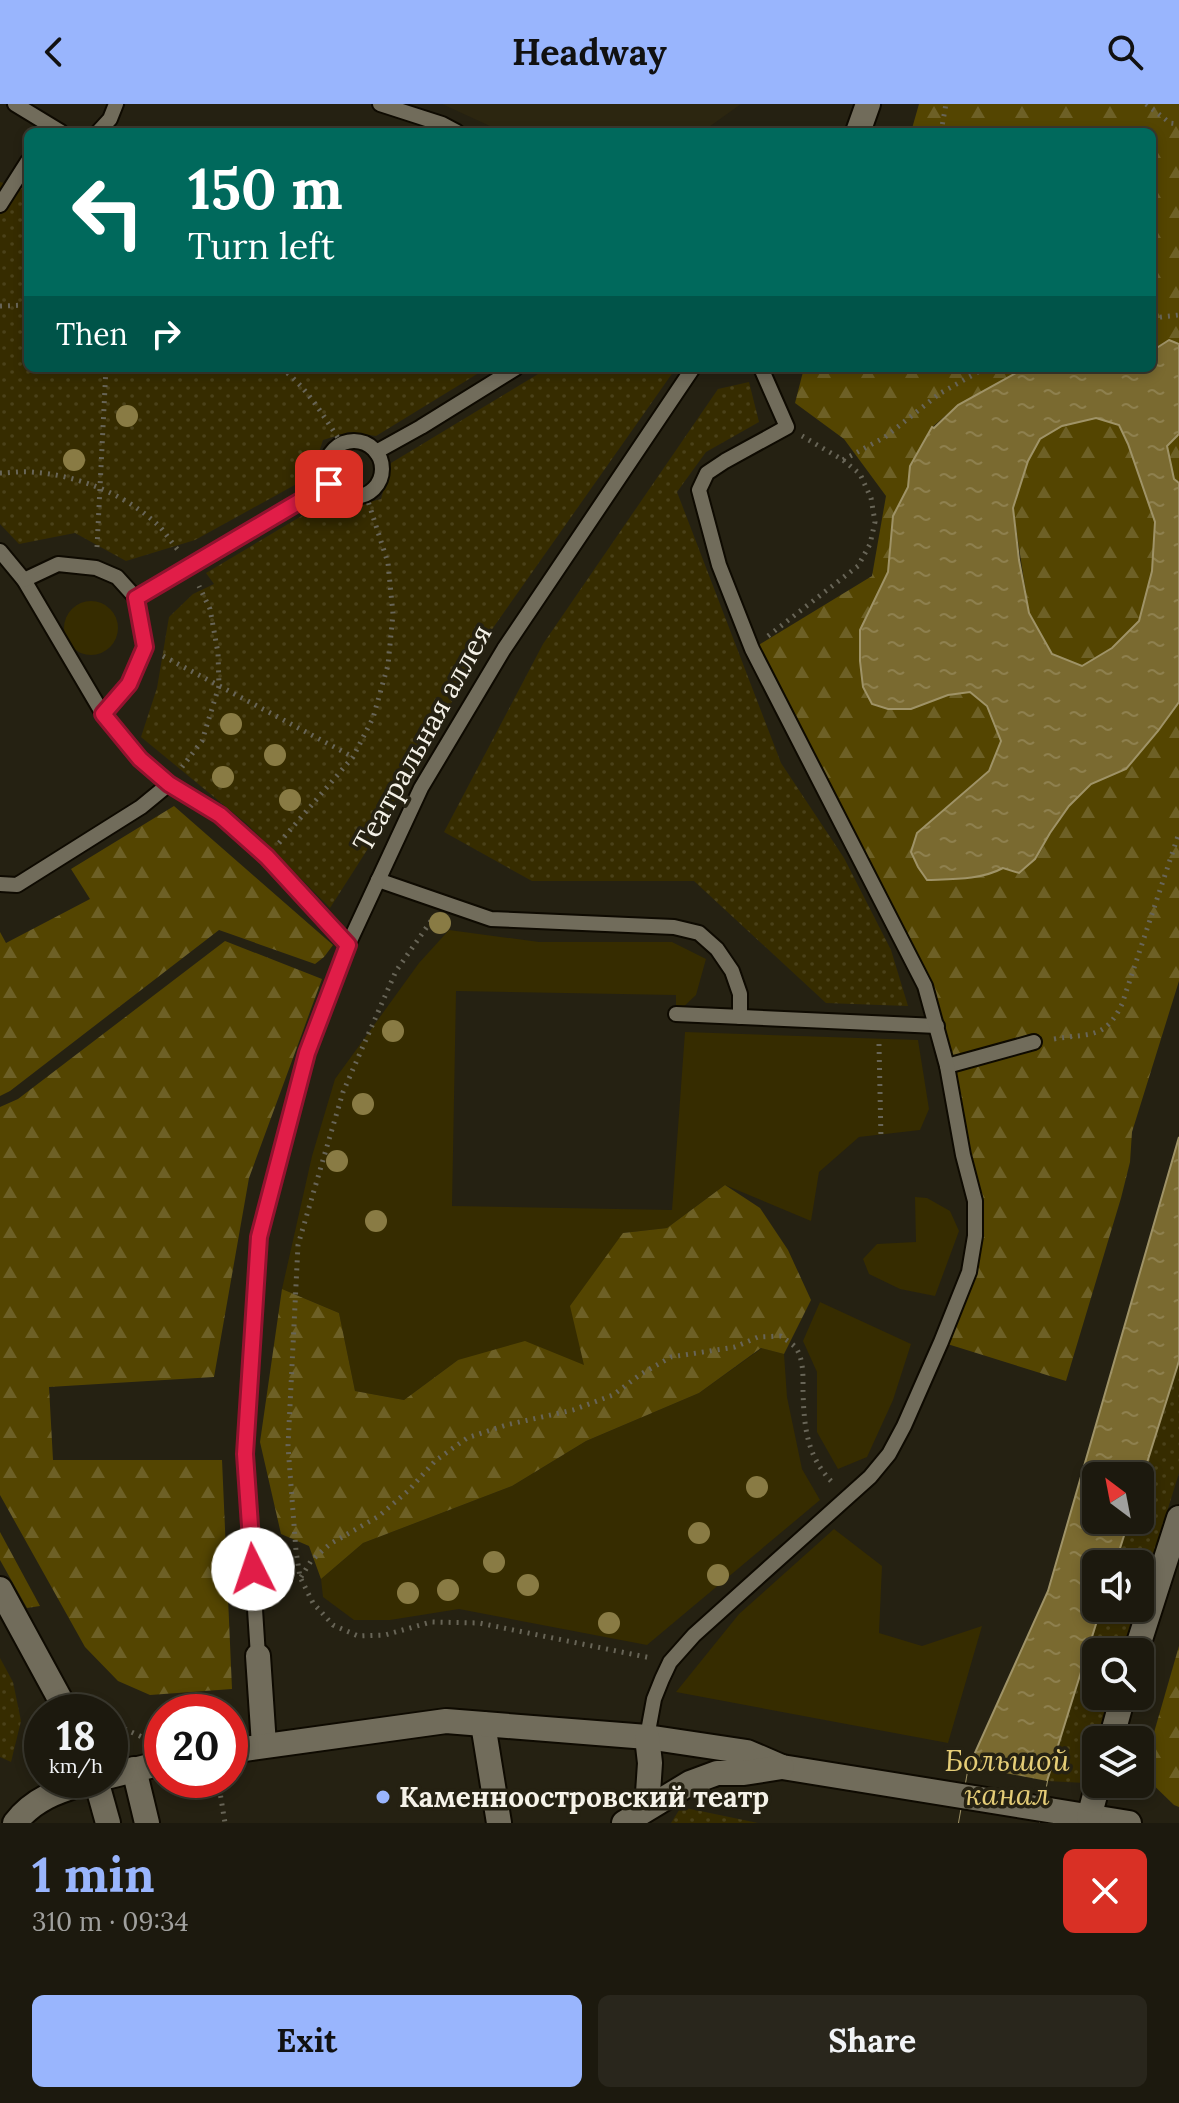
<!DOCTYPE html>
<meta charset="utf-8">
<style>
:root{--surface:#1c190e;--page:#29261c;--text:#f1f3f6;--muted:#a0a09e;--line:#3a382e;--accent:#99b5fd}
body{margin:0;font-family:Lora,serif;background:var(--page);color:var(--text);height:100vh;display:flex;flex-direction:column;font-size:30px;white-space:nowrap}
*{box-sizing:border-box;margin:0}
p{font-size:26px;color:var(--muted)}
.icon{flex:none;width:44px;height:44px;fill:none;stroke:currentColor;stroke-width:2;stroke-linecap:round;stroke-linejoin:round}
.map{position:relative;height:1719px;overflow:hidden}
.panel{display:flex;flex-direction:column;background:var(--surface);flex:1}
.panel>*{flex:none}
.banner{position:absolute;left:24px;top:24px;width:1132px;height:244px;border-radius:12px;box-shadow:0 4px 12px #0003,0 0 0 2px var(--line);background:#00695c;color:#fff;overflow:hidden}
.needle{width:52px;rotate:328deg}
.controls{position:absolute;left:1082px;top:1358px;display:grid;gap:16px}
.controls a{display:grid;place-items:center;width:72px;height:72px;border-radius:12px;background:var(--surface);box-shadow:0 4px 12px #0003,0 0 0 2px var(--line);font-size:40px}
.speed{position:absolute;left:24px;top:1590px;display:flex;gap:16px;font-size:40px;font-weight:700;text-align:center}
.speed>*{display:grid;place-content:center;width:104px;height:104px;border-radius:50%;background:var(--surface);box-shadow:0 4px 12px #0003,0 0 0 2px var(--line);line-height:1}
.speed small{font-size:20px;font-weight:400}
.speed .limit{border:12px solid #d22;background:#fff;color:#111}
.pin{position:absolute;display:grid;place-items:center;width:68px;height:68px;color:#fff;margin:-34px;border-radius:16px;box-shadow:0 4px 12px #0006}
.me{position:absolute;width:88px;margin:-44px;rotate:356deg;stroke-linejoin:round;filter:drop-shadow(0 0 6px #0008)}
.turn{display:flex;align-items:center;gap:28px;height:168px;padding:0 32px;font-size:36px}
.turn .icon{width:104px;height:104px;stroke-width:2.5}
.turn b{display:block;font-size:56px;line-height:68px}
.then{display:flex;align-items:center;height:76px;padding:0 32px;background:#0003;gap:16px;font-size:30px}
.round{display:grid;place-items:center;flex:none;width:84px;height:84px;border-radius:12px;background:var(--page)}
.overview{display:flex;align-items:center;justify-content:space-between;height:136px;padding:0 32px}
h1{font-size:48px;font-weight:800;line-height:60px;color:var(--accent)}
.action{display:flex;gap:16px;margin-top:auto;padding:16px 32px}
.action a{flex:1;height:92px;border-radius:12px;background:var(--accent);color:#111;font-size:32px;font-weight:800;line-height:92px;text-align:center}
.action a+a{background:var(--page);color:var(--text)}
header{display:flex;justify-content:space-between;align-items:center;height:104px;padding:0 32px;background:var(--accent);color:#111;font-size:36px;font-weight:800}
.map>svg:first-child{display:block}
.built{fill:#2c2610}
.grass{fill:#362c00}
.forest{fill:url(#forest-firs)}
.park{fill:url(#park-dots)}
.water{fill:url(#water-ripples);stroke:#9f9367;stroke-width:2;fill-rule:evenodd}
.pier{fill:#252112}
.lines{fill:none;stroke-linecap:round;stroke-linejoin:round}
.lane-casing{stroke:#0e0a01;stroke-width:18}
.street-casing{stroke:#0e0a01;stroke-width:28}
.path{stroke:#686557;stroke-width:5;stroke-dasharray:2 6;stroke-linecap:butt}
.lane{stroke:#716c5b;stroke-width:14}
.street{stroke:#716c5b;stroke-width:24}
.tree{fill:#897b44}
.route-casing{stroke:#92132f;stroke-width:20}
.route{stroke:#e11d48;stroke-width:14}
.poi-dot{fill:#99b5fd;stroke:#252112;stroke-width:3}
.labels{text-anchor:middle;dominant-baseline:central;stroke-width:7;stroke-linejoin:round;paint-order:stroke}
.street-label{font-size:28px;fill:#f5f2e8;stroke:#252112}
.poi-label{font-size:28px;font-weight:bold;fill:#f5f2e8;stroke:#252112;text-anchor:start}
.water-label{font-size:30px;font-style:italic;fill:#e5cd77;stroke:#252112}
</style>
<header><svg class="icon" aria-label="back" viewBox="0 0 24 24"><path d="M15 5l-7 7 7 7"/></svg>Headway<svg class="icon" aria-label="search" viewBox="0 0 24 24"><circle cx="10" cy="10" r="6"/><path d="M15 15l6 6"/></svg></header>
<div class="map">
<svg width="1179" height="1719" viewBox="0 0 1179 1719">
<defs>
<pattern id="forest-firs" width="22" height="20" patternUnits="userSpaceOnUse" patternTransform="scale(2)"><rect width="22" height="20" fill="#544501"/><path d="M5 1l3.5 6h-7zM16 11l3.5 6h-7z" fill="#6d6026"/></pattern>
<pattern id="park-dots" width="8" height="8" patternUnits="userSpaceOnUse" patternTransform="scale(2)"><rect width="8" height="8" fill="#362c00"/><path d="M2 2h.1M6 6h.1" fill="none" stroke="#4a4119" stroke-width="1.8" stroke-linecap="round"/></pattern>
<pattern id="water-ripples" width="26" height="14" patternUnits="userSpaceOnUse" patternTransform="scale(2)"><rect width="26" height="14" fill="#7a6a30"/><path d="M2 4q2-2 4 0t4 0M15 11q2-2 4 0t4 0" fill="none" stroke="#8e804e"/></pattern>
</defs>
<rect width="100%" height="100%" fill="#252112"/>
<polygon class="built" points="442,0 741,0 702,28 503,28"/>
<g class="grass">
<circle cx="91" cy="524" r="27"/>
<polygon points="449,826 539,838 672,838 706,855 696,891 676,910 676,891 456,887 452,1102 672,1106 685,928 918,936 929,1005 920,1026 859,1033 819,1068 811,1117 725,1081 667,1124 623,1129 585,1261 458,1256 404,1296 355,1287 339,1209 282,1185 312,1052 335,975 419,859"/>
<polygon points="915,1093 927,1094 950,1107 959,1127 935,1192 900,1185 869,1170 863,1155 877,1140 916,1138"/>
<polygon points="820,1198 911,1240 893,1296 867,1353 838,1365 817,1328 817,1268 803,1237"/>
<polygon points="762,1244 784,1250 787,1293 802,1365 820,1396 647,1541 459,1505 390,1516 354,1516 323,1493 321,1475 363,1439 512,1382 586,1337 699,1289"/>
<polygon points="834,1425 882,1462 879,1529 922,1542 982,1522 948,1639 676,1588 739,1510"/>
</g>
<g class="forest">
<polygon points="919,0 1179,0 1179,240 1169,236 1152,247 1152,28 911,28"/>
<polygon points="804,264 1025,264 958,301 931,324 910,362 908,383 893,412 888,468 860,526 860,557 863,583 911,605 948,591 970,588 987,602 1001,637 989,667 917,729 1003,764 1011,765 1035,755 1050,729 1069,702 1091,680 1126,664 1158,627 1179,598 1179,877 1132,1028 1130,1058 1121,1094 1066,1277 941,1238 975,1132 937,922 752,545 872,472 886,392 844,335 795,299"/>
<polygon points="1096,314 1119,321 1128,340 1155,418 1152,467 1139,517 1112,544 1082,562 1052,550 1029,509 1013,404 1028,357 1040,335 1062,322"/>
<polygon points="1179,330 1179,379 1174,375 1167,341"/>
<polygon points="174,702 333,841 324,853 315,860 219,826 10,987 0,992 0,828 6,839 90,795 71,765"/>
<polygon points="225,837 322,875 249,1074 214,1273 49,1283 53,1356 222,1356 232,1585 150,1591 118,1577 85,1543 0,1391 0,1003 18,995"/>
<polygon points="725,1081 760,1104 788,1146 811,1196 784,1250 761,1244 699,1289 586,1337 512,1382 363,1439 321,1475 309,1442 281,1430 260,1338 282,1185 339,1209 355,1287 404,1296 458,1256 525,1237 584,1261 570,1202 623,1129 667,1124"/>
<polygon points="0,1428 40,1502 27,1504 0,1456"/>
<polygon points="1179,1542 1179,1703 1174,1701 1142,1670"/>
</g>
<g class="park">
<polygon points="0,78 28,85 28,264 487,264 376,332 349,328 323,336 311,372 195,436 126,457 75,429 19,440 0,420"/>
<polygon points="548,264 676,264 488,531 399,696 330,804 247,720 141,633 157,584 169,513 193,490 214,480 206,469 330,395 353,402 381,395 391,359"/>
<polygon points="749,278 759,318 706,348 677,388 781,659 844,754 891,846 908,902 826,899 694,777 532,777 444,728 543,540 718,285"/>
<polygon points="1179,1257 1179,1369 1140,1495 1140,1460 1115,1460 1129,1416 1140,1416 1140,1381"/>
<polygon points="1101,1504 1137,1504 1123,1548 1096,1548 1096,1592 1110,1592 1096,1636 1086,1679 1047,1677"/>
<polygon points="0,1554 13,1578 21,1617 11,1658 0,1653"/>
<polygon points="681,1703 758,1719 671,1719"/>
</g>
<g class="water">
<path d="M1169,236L1179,240V330L1167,342L1174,375L1179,379V598L1158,627L1126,665L1091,680L1069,702L1050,729L1035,755L1019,769L1003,764C981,776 952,775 927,776L918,763L911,748L917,729L989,667L1001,637L987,602L970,588L948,591L911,605H888L872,600L863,583L860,557V526L888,468L893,412L908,383L910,362L932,323L934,324L958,301L1025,264H1152V247ZM1096,314L1119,321L1128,340L1155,418L1152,467L1139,517L1112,544L1082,562L1052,550L1029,509L1019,456L1013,404L1028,357L1040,335L1062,322Z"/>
<polygon points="1179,1033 1179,1257 1140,1381 1140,1372 1096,1372 1096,1416 1129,1416 1115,1460 1096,1460 1096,1504 1101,1504 1047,1677 1039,1719 959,1719 969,1662 1048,1487"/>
</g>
<polygon class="pier" points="969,1662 1047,1677 1039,1719 959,1719"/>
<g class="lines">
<g class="lane-casing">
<g id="lane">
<polyline points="15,0 61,28"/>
<polyline points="380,0 442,20 457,28"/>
<polyline points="98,28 110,15 116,0"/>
<polyline points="0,101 28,57"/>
<circle cx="354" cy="365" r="28"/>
<polyline points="376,348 421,323 516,264"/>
<polyline points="0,447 24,476 103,610 140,655 169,680"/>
<polyline points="24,476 58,460 96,464 117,473 136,494 145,543 129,580 103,610"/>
<polyline points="136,494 329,380"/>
<polyline points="378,776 491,815 674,823 699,829 717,845 732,867 740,890 740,913"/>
<polyline points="0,780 17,781 141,703 169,680 220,711 267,753 348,841"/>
<polyline points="676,910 937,922"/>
<polyline points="947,962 1034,938"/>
<polyline points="258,1552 245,1350 259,1133 307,949 348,841 421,684 504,545 693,264"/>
<polyline points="647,1633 654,1595 662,1575 670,1558 694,1531 870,1373 889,1350 904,1322 941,1238 969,1168 975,1132 975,1097 963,1051 947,962 925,882 752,545 719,461 699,386 707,369 725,357 787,323 761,264"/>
</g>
</g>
<g class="street-casing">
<g id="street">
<polyline points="858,28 868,0"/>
<polyline points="0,1485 67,1608"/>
<polyline points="1136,1548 1179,1414"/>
<polyline points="258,1552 264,1641"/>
<polyline points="483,1620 499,1719"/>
<polyline points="1111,1636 1123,1592"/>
<polyline points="230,1647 446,1617 647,1633 747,1648 782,1663 1129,1719"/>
<polyline points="134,1665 147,1719"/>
<polyline points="110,1672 162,1659"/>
<polyline points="96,1676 108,1719"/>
<polyline points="647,1704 650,1659 647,1633"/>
<polyline points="1089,1713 1098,1680"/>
<path d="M15,1719C36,1692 62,1686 93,1676"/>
<polyline points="624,1719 690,1679 717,1669 744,1669 782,1663"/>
</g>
</g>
<g class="path">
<polyline points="1146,0 1170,19 1179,20"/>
<polyline points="941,28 946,0"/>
<polyline points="0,202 28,201"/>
<polyline points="1152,214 1179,211"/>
<path d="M281,264C307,283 324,313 342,340"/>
<polyline points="843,356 885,333 939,290 985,264"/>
<path d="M0,369C10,369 21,367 32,368C77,371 125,390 158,421C165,428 171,438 178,446"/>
<polyline points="97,443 106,264"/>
<polyline points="768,532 858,462 870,440 875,418 871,394 860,370 843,356 802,332"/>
<polyline points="163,552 353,653"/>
<polyline points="182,663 202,637 219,582 218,549 210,505 199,482"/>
<polyline points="279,739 353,653 373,614 388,561 393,510 388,459 366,391"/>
<polyline points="431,817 396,867 343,988 298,1141 288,1342 296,1447 300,1473 313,1499 333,1521 358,1532 385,1531 431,1518 479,1519 651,1554"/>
<path d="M1054,935C1089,929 1105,936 1122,900L1179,729"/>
<polyline points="879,940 881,1035"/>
<path d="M301,1473L311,1457L330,1440L379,1412L409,1386L435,1357L467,1334L506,1321L573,1306L613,1291L641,1270L671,1253L735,1243L758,1233L781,1232C786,1236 793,1240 796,1244C804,1256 803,1274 803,1287C804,1324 807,1354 834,1380"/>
<polyline points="110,1618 142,1633 149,1634"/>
<polyline points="218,1676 225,1719"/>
</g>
<use href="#lane" class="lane"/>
<use href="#street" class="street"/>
</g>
<g class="tree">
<circle cx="127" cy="312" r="11"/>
<circle cx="74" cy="356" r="11"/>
<circle cx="231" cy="620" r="11"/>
<circle cx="275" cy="651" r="11"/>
<circle cx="223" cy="673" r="11"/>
<circle cx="290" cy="696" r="11"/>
<circle cx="440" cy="819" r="11"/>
<circle cx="393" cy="927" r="11"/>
<circle cx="363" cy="1000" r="11"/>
<circle cx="337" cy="1057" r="11"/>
<circle cx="376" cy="1117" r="11"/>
<circle cx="757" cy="1383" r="11"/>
<circle cx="699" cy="1429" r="11"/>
<circle cx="494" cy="1458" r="11"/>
<circle cx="718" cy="1471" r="11"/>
<circle cx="528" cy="1481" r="11"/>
<circle cx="448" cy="1486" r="11"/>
<circle cx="408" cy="1489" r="11"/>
<circle cx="609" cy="1519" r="11"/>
</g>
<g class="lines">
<g class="route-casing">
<polyline id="route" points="253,1465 245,1350 259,1133 307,949 348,841 267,753 220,711 169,680 140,655 103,610 129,580 145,543 136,494 329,380"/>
</g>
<use href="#route" class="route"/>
</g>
<circle class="poi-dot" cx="383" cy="1693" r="8"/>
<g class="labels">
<g class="street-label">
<text transform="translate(422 634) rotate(-61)">Театральная аллея</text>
</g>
<g class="poi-label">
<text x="399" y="1693">Каменноостровский театр</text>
</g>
<g class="water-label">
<text x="1007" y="1656">Большой<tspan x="1007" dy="34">канал</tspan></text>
</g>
</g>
</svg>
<div class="controls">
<a><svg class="needle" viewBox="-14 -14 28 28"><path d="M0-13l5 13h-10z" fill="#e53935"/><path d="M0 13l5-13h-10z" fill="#a0a09e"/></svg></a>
<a><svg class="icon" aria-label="sound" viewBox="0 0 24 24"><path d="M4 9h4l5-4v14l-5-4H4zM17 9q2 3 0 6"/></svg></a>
<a><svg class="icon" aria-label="search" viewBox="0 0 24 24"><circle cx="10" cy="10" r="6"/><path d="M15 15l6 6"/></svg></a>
<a><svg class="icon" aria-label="layers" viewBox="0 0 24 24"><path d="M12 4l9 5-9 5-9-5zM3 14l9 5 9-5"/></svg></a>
</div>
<div class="speed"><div>18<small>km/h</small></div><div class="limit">20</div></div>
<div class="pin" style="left:329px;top:380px;background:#d93025"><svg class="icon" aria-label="arrive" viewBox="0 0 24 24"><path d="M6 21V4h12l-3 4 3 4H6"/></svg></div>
<svg class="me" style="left:253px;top:1465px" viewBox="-20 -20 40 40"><circle r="19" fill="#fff"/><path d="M0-13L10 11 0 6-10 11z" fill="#e11d48"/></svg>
<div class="banner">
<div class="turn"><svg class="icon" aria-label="left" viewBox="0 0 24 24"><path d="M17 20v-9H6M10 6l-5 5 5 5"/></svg><div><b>150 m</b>Turn left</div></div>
<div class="then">Then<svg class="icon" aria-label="right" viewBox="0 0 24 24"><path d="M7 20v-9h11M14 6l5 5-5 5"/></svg></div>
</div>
</div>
<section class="panel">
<div class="overview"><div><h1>1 min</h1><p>310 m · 09:34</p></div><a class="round" style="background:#d93025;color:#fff"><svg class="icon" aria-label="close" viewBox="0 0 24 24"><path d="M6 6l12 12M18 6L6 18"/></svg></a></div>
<div class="action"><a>Exit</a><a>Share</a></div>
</section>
